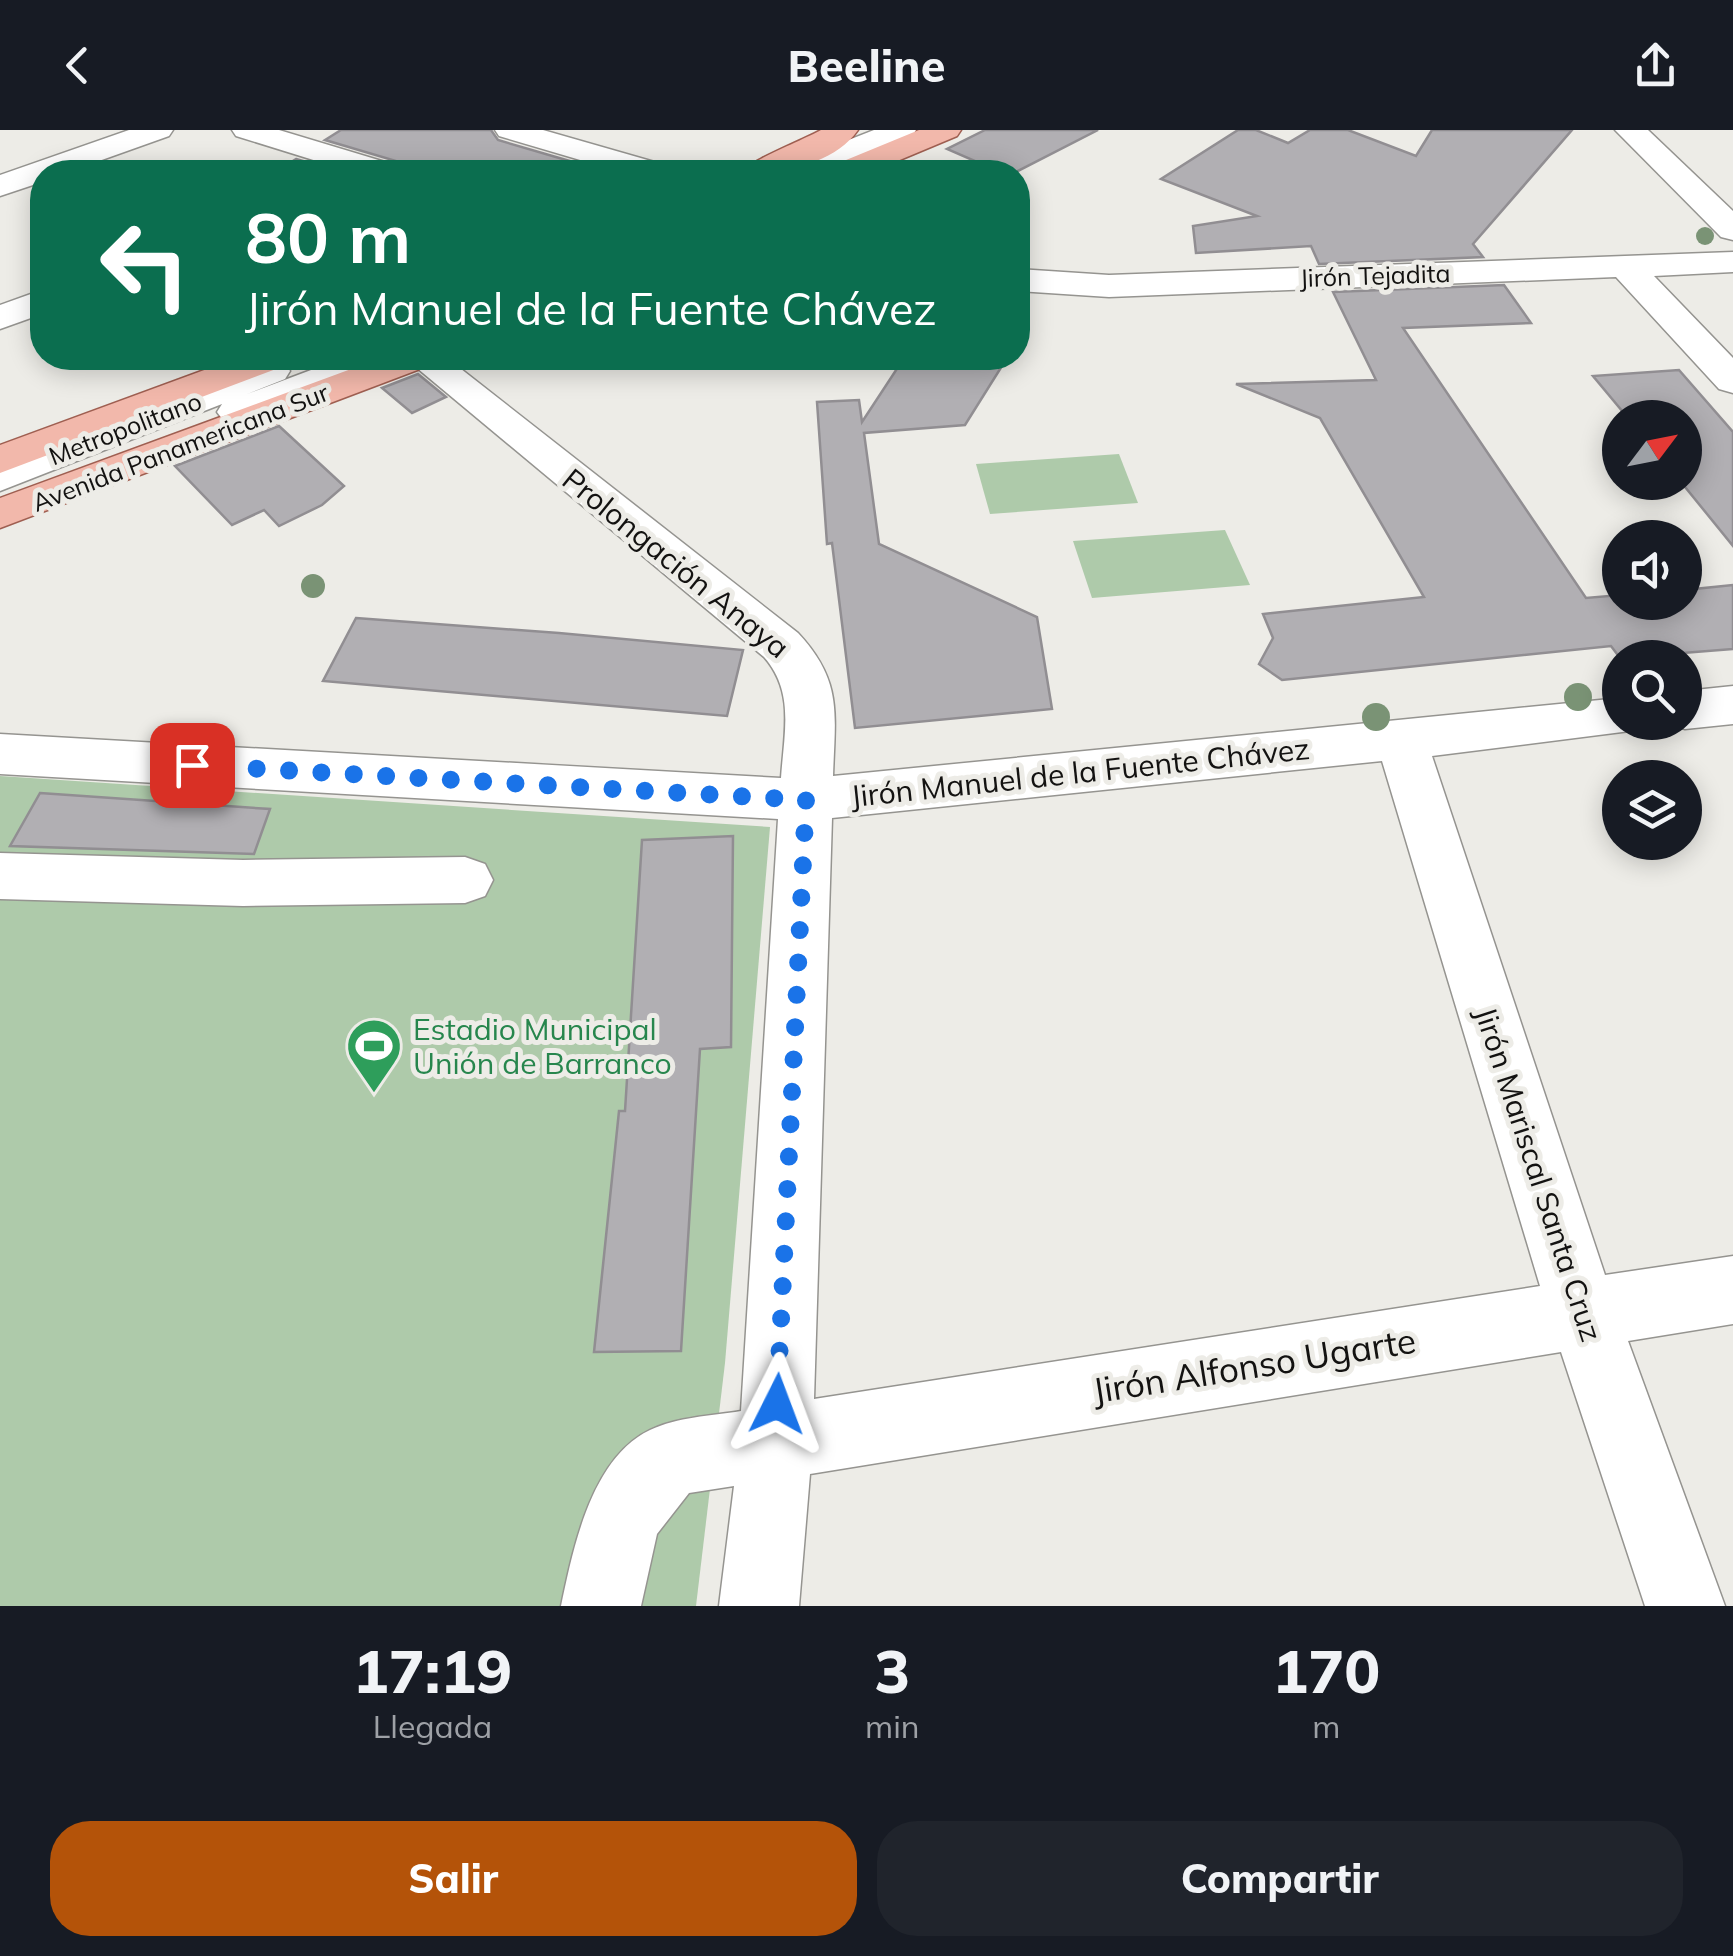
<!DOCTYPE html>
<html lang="es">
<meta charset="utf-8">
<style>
:root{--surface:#171b24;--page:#20242c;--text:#f1f3f6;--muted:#9ea1a6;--accent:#b45309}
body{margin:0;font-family:Mulish,sans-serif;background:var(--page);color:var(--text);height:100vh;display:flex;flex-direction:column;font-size:38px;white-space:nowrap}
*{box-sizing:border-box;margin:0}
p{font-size:32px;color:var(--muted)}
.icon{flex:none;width:55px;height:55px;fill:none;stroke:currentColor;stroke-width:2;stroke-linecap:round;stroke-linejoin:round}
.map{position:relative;height:1476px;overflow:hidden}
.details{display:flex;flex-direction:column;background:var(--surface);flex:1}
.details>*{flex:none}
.top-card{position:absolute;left:30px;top:30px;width:1000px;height:210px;border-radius:40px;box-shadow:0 5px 25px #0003;background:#0b6e4f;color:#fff;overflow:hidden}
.needle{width:65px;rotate:58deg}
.tools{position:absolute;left:1602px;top:270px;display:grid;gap:20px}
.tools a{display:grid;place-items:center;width:100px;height:100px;border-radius:50%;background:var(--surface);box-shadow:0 5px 25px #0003;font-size:50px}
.pin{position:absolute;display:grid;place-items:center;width:85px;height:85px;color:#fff;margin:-42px;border-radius:20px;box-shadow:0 5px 15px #0006}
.me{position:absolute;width:110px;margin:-55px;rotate:3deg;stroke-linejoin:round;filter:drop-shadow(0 0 8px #0008)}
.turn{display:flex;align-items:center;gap:35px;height:210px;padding:0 50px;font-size:45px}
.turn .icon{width:130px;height:130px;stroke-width:2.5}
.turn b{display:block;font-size:70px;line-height:85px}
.eta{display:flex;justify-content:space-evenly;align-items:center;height:170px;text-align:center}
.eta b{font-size:60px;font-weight:800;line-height:70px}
.primary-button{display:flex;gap:20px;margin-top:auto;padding:20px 50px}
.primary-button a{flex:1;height:115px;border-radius:40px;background:var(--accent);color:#fff;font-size:40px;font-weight:800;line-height:115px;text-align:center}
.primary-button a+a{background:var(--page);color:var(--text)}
header{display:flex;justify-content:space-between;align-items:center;height:130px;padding:0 50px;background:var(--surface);font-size:45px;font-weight:800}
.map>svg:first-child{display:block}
.green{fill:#aecaaa}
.building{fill:#b1afb3;stroke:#918e92;stroke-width:2.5}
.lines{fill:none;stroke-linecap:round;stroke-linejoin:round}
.minor-casing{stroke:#959490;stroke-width:3}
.major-casing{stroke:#9f5f51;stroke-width:3}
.minor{fill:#fff;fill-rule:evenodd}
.major{fill:#f2b8ab;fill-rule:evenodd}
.tree{fill:#7a9375}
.route{stroke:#1a73e8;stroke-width:18;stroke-dasharray:0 32.4}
.labels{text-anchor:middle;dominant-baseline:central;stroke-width:10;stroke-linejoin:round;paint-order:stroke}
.far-street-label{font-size:25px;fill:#131211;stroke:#edece7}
.street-label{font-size:30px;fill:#131211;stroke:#edece7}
.leisure-label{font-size:30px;fill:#27864d;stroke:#edece7;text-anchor:start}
.near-street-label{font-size:35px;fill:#131211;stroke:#edece7}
</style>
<header><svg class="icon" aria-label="back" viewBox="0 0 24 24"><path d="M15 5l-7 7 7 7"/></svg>Beeline<svg class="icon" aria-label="share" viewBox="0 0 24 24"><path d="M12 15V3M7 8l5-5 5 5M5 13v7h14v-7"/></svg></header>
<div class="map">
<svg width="1733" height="1476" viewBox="0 0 1733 1476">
<rect width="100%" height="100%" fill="#edece7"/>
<g class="green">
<polygon points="1119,324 1138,373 990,384 976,334"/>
<polygon points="1225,400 1250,455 1092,468 1073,411"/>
<polygon points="0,646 770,697 725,1233 696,1476 0,1476"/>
</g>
<g class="building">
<polygon points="341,0 491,0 498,10 573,32 572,42 404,42 396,31 325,10"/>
<polygon points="985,0 1098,0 1016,42 1000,42 947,19"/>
<polygon points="1238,0 1256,0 1288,13 1310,0 1348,0 1416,26 1432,0 1572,0 1473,114 1483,127 1319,134 1311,116 1196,123 1193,96 1257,86 1161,49"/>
<polygon points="296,29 341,42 275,42"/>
<polygon points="1504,155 1531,193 1403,198 1586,468 1620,465 1620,472 1685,472 1685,460 1733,455 1733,519 1620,528 1611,516 1282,550 1259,534 1273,508 1263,484 1424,467 1320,288 1236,254 1376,250 1333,162"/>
<polygon points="904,228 1007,228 965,295 864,303 879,414 1037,487 1052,579 855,598 832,413 827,414 817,272 859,270 862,292"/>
<polygon points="1679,240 1733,302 1733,416 1681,352 1685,352 1685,288 1628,288 1593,246"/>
<polygon points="418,244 446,267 412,283 382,258"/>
<polygon points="279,296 344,356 322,375 279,396 264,380 232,395 175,336"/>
<polygon points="356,488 559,503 743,520 727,586 323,551"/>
<polygon points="40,663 270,679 254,724 10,716"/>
<polygon points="733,706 731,917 700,919 681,1221 594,1222 619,981 625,981 642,710"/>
</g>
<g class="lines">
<g class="minor-casing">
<g id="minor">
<polygon points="129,0 173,0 169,6 68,42 42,42 42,52 0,66 0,45"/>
<polygon points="232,0 279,0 395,35 400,42 352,42 236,6"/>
<polygon points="495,0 543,0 665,35 670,42 621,42 499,6"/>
<polygon points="874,0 916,0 912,6 823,42 780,42 785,35"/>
<polygon points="1615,0 1648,0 1733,81 1733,110 1721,107"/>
<polygon points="1733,122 1733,142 1654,146 1733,228 1733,263 1719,259 1616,147 1109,167 1018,161 1018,139 1109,145"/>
<polygon points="42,160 42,184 0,199 0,175"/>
<polygon points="343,228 395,228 389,236 251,290 237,294 223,290 217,282 222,274 0,361 0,333 257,233 285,233 290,241 285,249 247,264"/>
<path d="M405,228H447L798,503C843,551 835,584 833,646L1620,568V592H1642L1638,600L1432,626L1605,1145L1733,1126V1194L1628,1211L1725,1476H1645L1561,1222L810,1344L799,1476H719L734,1356L689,1363L657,1404L641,1476H561C573,1419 591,1328 650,1300C678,1287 710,1286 741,1281L778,689L0,644V604L781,648C784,603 795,562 764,527ZM1382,631L1540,1156L814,1269L832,688Z"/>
<polygon points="1733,556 1733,594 1685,599 1667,593 1685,592 1685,561"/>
<polygon points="0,723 243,730 465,727 485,734 493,750 485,766 465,773 243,776 0,769"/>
</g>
</g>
<g class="major-casing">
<g id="major">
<path d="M821,0H858C834,35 780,44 741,42C748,32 805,9 821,0Z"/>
<polygon points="919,0 961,0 957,6 871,42 829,42 834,35"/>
<polygon points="237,228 290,228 284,236 0,343 0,315"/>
<polygon points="381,228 434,228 428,236 0,398 0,368"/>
</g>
</g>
<use href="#minor" class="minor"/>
<use href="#major" class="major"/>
</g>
<g class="tree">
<circle cx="1705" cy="106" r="9"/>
<circle cx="313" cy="456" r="12"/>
<circle cx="1578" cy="567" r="14"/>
<circle cx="1376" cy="587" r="14"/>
</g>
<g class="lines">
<polyline class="route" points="192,635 806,670 777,1274"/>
</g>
<defs>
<g id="stadium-pin" transform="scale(2.875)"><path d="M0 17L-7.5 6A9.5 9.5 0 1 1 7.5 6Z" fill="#2e9e5b" stroke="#edece7"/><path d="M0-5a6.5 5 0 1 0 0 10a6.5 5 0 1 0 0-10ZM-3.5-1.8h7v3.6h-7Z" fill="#fff"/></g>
</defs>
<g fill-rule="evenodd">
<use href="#stadium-pin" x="374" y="916"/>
</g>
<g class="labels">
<g class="far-street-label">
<text transform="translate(1375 145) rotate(-2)">Jirón Tejadita</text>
<text transform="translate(125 298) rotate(-21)">Metropolitano</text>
<text transform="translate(180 317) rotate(-21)">Avenida Panamericana Sur</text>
</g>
<g class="street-label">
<text transform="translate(676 433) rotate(39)">Prolongación Anaya</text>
<text transform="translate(1080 642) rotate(-6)">Jirón Manuel de la Fuente Chávez</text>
<text transform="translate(1539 1044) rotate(72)">Jirón Mariscal Santa Cruz</text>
</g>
<g class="leisure-label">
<text x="413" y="899">Estadio Municipal<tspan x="413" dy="34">Unión de Barranco</tspan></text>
</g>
<g class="near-street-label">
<text transform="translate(1254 1235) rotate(-9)">Jirón Alfonso Ugarte</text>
</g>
</g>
</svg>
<div class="tools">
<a><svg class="needle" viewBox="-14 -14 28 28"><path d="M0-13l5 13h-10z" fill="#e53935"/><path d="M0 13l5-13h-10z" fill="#9ea1a6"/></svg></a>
<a><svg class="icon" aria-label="sound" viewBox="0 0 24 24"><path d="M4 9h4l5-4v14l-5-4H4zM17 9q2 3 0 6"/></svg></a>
<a><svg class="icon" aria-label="search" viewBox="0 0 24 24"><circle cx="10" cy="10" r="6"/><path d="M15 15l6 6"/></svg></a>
<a><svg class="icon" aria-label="layers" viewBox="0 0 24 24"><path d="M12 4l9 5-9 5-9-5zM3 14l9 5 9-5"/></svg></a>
</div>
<div class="pin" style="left:192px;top:635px;background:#d93025"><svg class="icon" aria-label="arrive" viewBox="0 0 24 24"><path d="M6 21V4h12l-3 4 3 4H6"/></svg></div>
<svg class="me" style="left:777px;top:1274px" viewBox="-20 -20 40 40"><path d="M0-17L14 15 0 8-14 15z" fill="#1a73e8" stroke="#fff" stroke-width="4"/></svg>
<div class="top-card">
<div class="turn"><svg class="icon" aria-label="left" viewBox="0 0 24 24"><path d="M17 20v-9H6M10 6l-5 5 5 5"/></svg><div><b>80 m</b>Jirón Manuel de la Fuente Chávez</div></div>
</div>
</div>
<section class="details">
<div class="eta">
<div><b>17:19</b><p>Llegada</p></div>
<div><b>3</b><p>min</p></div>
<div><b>170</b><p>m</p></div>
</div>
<div class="primary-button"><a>Salir</a><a>Compartir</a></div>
</section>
